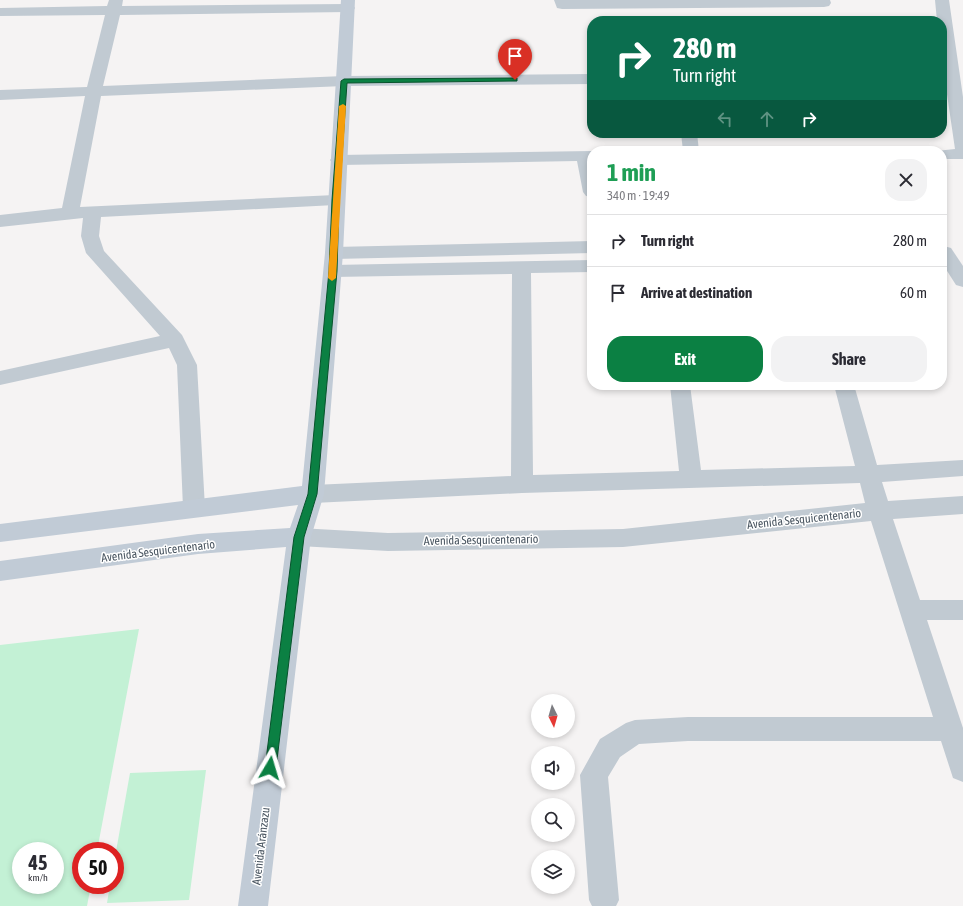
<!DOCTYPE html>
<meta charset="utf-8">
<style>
:root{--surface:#fff;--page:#f2f2f3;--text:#2b2b33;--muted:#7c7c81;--line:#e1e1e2;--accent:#0b8043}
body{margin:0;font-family:"Asap Condensed",sans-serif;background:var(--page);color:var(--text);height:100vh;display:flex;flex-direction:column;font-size:15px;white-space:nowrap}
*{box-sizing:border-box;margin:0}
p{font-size:13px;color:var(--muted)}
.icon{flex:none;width:22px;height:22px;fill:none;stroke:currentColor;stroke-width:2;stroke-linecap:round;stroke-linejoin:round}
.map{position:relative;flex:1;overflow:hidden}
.sheet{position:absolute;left:587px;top:146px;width:360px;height:244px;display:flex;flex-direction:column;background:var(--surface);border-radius:16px;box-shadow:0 2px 6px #0003}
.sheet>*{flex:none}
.top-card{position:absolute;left:587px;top:16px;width:360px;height:122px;border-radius:16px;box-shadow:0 2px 6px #0003;background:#0b6e4f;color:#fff;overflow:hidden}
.needle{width:26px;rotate:175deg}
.tools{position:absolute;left:531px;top:694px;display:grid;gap:8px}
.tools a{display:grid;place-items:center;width:44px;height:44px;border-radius:50%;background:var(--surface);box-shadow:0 2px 6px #0003;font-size:20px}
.speed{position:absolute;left:12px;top:842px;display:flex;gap:8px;font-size:20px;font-weight:700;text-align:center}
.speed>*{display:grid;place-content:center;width:52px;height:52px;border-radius:50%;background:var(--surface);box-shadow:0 2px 6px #0003;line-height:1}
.speed small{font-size:10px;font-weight:400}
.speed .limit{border:6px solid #d22;background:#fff;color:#111}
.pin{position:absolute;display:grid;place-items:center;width:34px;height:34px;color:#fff;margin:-41px -17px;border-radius:50% 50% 50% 0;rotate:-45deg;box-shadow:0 0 4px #0007}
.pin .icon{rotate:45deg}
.me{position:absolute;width:44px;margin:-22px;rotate:7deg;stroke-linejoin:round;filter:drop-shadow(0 0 3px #0008)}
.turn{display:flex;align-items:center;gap:14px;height:84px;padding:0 20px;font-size:18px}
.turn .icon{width:52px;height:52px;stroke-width:2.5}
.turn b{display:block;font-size:28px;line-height:34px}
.lanes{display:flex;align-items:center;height:38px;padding:0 20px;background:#0003;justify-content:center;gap:20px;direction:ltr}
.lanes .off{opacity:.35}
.round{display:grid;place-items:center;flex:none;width:42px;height:42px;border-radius:16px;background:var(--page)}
.headline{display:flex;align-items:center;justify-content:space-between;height:68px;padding:0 20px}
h1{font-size:24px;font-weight:700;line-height:30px;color:#1e9e55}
.button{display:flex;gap:8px;margin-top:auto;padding:8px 20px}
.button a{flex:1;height:46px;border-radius:16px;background:var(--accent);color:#fff;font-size:16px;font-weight:700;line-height:46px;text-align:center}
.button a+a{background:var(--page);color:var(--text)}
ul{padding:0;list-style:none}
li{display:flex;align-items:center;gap:12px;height:52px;padding:0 20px;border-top:1px solid var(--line)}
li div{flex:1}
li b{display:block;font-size:15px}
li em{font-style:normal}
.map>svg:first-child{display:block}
.green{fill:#c3f1d5;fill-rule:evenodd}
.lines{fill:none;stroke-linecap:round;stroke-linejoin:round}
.street{fill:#c1cad2;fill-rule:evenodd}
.secondary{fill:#c1cbd6;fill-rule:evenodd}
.route{fill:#0b8043;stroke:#07532c}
.slow{fill:#f59e0b}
.labels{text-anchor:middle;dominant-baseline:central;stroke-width:3;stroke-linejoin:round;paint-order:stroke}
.street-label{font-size:12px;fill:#4a5661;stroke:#fff}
</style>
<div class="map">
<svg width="963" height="906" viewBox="0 0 963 906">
<rect width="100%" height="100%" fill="#f5f3f3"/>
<g class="green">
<path d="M139,629L97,851H81V885H91L87,906H0V645ZM21,851H55V885H21Z"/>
<polygon points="206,770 189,900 107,903 110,885 115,885 115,857 130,773"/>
</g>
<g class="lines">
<g class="street">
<polygon points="109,0 123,0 122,6 348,4 353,5 355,8 353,11 348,12 120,15 103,86 344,76 592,74 592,84 344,86 101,96 80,207 335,195 341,196 344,200 341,204 335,205 101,217 99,236 104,251 182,335 197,365 205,508 202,514 194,517 186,514 183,508 177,365 169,348 0,385 0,371 160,336 86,253 81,236 83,218 0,227 0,215 62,208 85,96 0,100 0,90 87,87 105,15 0,16 0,8 107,6"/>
<polygon points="554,0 830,0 831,3 829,6 824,7 562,9 557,8"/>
<polygon points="935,0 949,0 963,97 963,159 942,159 942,151 936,151 955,149 942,60 942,21 937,21"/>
<polygon points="681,133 697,133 699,151 683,151"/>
<polygon points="592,151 592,197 586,196 583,192 577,161 339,165 333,164 330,160 333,156 339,155"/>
<polygon points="592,241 592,253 334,259 327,257 325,253 327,249 334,247"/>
<polygon points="944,246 951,248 963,266 963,287 956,285 942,263 942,247"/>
<polygon points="592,260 592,272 531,273 533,475 679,471 670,385 690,385 701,470 855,466 834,385 854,385 877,465 963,460 963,476 882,482 888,501 963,496 963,514 893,519 920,600 963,600 963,620 927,620 963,728 963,782 953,778 941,741 688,741 639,744 620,757 608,777 619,900 616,906 592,906 589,900 580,775 600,739 626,723 635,720 688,717 933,717 871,521 623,547 388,551 299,546 291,544 287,537 291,530 299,528 388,533 623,529 865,503 860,483 522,493 313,503 305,500 302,494 305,488 313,485 511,476 512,274 333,277 326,275 324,271 326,267 333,265"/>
</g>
<polygon class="secondary" points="341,0 355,0 343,253 324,494 311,537 268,906 238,906 286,547 198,554 0,581 0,561 198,534 290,528 298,505 0,542 0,524 302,486 325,253"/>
</g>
<polygon class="route" points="515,78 517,78 517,81 347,83 339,200 337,271 317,494 304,537 276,768 274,771 270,773 267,771 265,768 294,537 308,494 329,271 332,200 341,81 344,79"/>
<polygon class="slow" points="343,104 346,106 336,278 332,281 328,278 339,106"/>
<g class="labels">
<g class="street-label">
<text transform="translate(804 519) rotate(-6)">Avenida Sesquicentenario</text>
<text transform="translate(481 540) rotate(-1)">Avenida Sesquicentenario</text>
<text transform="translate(158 551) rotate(-7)">Avenida Sesquicentenario</text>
<text transform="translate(261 846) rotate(-83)">Avenida Aránzazu</text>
</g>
</g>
</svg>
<div class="tools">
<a><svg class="needle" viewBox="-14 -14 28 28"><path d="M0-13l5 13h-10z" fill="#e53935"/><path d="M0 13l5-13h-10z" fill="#7c7c81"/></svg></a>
<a><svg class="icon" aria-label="sound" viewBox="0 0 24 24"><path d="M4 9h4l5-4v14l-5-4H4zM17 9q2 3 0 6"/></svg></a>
<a><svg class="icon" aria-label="search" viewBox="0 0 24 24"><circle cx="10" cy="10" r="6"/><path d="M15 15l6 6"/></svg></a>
<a><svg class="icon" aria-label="layers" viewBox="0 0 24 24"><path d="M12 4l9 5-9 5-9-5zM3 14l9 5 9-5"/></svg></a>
</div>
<div class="speed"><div>45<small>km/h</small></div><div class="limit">50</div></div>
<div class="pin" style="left:515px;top:80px;background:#d93025"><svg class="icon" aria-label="arrive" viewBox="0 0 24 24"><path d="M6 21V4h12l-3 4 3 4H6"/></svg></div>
<svg class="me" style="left:270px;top:768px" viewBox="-20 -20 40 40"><path d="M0-17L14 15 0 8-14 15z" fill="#0b8043" stroke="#fff" stroke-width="4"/></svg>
<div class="top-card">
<div class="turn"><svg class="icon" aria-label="right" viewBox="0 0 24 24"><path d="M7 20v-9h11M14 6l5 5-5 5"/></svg><div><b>280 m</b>Turn right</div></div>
<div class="lanes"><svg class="icon off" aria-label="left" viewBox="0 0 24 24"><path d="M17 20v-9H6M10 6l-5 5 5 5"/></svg><svg class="icon off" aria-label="ahead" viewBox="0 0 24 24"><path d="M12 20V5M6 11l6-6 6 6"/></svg><svg class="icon" aria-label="right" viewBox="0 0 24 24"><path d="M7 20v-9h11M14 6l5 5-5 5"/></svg></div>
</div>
<section class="sheet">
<div class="headline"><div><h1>1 min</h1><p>340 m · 19:49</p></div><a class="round"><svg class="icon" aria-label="close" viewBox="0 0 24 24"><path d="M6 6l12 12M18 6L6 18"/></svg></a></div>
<ul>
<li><svg class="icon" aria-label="right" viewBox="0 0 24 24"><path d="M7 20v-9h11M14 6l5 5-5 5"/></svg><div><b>Turn right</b></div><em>280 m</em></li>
<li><svg class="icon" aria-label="arrive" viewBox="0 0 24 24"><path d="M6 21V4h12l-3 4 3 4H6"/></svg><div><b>Arrive at destination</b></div><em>60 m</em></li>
</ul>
<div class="button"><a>Exit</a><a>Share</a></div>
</section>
</div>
